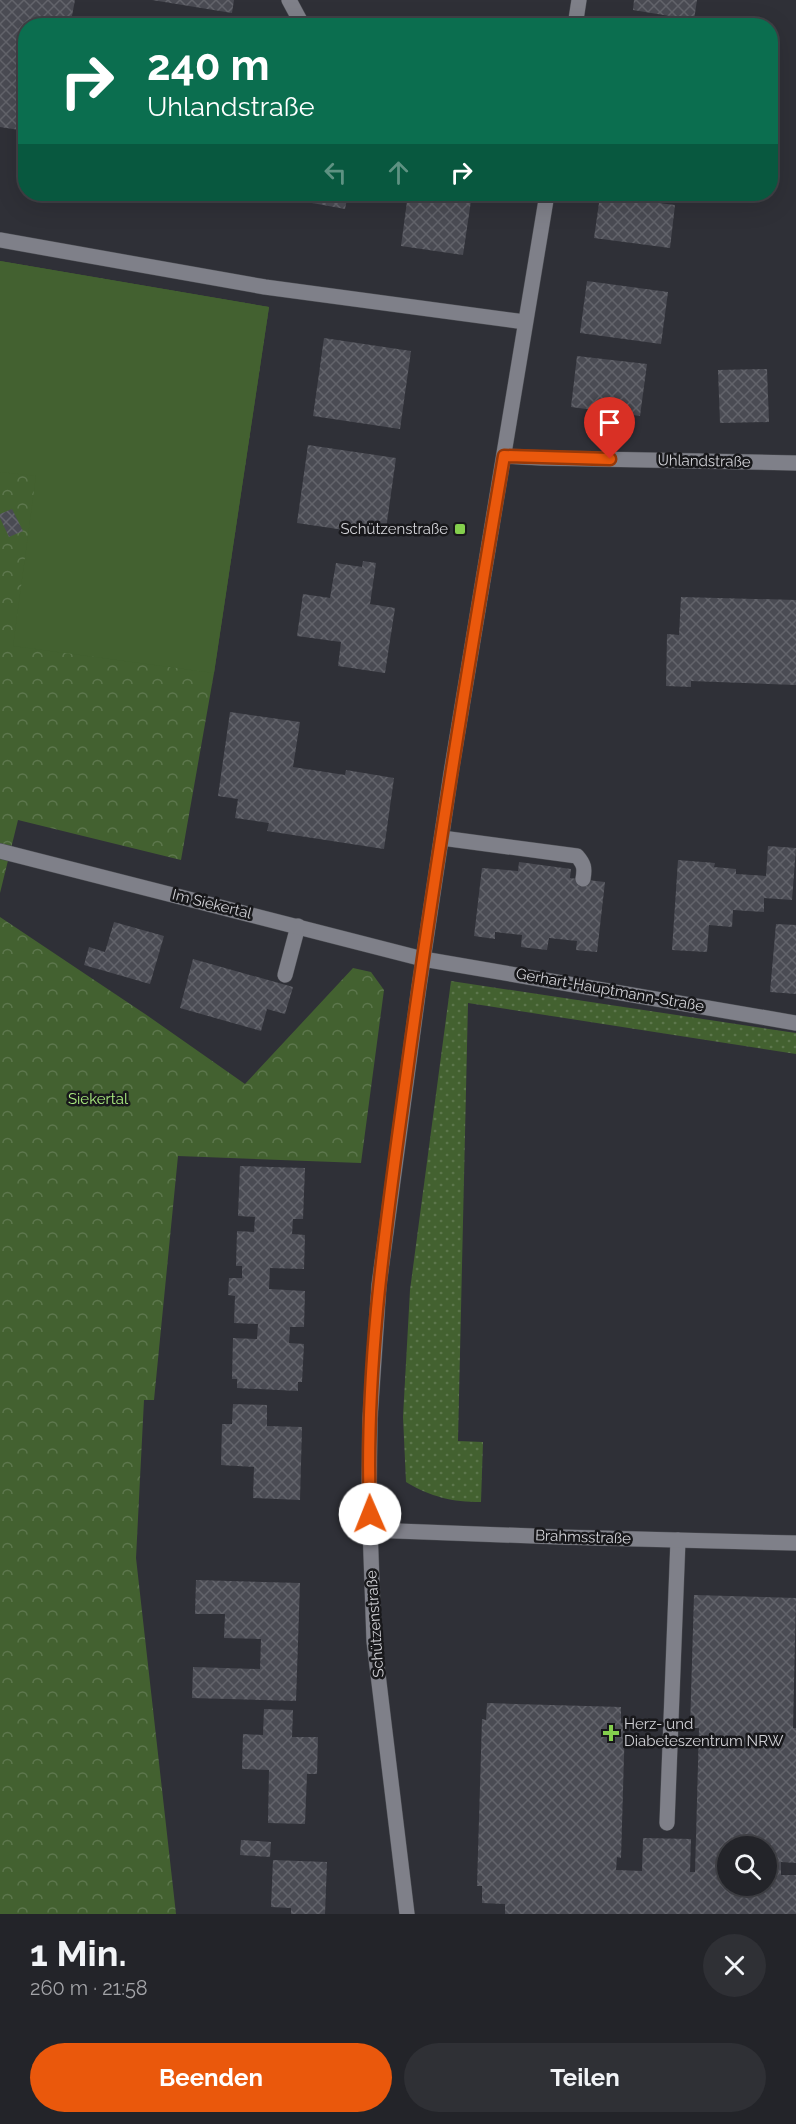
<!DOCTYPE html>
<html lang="de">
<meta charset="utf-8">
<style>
:root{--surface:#232429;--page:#2f3035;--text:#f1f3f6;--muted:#a3a4a8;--line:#404146;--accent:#ea580c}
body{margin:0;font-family:Raleway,sans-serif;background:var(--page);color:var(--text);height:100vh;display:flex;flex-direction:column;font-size:22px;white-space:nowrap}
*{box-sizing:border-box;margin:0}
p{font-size:20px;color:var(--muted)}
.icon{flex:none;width:33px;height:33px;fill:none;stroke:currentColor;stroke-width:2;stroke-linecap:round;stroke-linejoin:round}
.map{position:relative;height:1914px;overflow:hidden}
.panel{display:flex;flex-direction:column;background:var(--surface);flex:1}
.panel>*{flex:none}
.guide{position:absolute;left:18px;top:18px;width:760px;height:183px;border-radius:24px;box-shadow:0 6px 24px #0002,0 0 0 2px var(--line);background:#0b6e4f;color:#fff;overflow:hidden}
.buttons{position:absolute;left:717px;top:1836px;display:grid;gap:12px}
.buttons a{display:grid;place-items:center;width:60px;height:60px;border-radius:50%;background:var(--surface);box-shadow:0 6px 24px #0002,0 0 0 2px var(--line);font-size:30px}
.pin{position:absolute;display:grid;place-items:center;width:51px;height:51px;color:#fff;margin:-62px -26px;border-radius:50% 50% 50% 0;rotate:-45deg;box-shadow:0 0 6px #0007}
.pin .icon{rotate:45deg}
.me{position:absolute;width:66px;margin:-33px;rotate:359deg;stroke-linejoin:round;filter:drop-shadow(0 0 4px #0008)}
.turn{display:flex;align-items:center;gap:21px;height:126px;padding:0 30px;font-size:27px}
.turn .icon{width:78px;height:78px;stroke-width:2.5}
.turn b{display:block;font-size:42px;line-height:51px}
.lanes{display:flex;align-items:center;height:57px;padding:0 30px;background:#0003;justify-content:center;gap:30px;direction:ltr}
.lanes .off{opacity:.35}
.round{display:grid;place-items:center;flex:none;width:63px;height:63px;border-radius:32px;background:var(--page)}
.head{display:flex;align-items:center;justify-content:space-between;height:102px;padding:0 30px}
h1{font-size:36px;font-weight:700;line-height:45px}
.primary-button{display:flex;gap:12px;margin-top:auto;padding:12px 30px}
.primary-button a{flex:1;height:69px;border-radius:36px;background:var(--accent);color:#fff;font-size:24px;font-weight:700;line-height:69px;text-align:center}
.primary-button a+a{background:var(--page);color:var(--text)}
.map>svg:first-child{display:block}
.grass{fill:url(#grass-dots)}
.park{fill:url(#park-crowns)}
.pitch{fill:#436130}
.building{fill:url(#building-cross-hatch);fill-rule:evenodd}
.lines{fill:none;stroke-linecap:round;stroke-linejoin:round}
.lane-casing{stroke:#4b4c52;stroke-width:16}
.street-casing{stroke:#4b4c52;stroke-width:16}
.lane{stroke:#7f8089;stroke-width:15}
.street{stroke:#7f8089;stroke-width:15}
.route-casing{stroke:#983908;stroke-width:15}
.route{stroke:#ea580c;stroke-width:10}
.poi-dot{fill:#84cf4d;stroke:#18181b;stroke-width:2}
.labels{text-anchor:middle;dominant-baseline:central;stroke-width:5;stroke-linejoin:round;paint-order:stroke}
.street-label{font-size:15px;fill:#d2d2d7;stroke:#18181b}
.poi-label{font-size:15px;fill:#d2d2d7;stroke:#18181b;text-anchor:end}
.park-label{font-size:15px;fill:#abed81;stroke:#18181b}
</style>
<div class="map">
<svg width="796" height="1914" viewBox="0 0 796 1914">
<defs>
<pattern id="grass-dots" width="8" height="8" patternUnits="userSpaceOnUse" patternTransform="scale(1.5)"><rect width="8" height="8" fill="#436130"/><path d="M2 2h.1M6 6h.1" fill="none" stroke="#5d774d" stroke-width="1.8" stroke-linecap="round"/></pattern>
<pattern id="park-crowns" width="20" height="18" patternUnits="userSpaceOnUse" patternTransform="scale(1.5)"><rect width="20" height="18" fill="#436130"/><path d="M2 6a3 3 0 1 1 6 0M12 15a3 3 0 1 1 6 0" fill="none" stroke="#5d774d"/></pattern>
<pattern id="building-cross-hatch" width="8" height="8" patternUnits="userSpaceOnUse" patternTransform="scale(1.5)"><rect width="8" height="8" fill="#4a4b53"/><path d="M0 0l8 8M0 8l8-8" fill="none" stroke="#63646b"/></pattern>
</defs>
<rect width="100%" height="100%" fill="#2f3037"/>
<path class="grass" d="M451,981L796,1033V1054L468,1003L458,1441L483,1442L481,1502C452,1502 431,1497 406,1482L403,1417L410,1290Z"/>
<g class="park">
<polygon points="0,261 269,307 214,673 181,860 18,820 0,893"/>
<polygon points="0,917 148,1016 245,1084 353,968 371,972 384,990 361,1163 178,1156 154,1400 144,1400 136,1558 176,1914 0,1914"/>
</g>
<polygon class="pitch" points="0,261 269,307 214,673 13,646 36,476 0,472"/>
<g class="building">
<polygon points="0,0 75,0 70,26 26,26 26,131 0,127"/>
<polygon points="152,0 234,0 232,13"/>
<polygon points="634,0 697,0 694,20 633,10"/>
<polygon points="263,194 348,194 345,209"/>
<polygon points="408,194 472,194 463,255 401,246"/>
<polygon points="600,196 675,205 670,248 594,238"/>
<polygon points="587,281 668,292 661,344 580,333"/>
<polygon points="324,338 411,351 400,429 313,416"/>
<polygon points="577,356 647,364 640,416 571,407"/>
<polygon points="767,369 769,422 720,423 718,370"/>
<polygon points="308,445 396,458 385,536 297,523"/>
<polygon points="12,509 23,531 9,537 0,518 0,514"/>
<polygon points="363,561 376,563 370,604 395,608 385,673 338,666 341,642 297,636 303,594 330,598 336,563 362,567"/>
<polygon points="681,597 796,600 796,685 691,681 691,687 666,686 667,634 679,635"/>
<polygon points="230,712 300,722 293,767 345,775 346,770 394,778 384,849 267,831 269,823 235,818 238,799 218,796"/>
<polygon points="768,846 796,848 792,900 764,898 764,912 733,910 732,927 709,925 707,952 672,950 678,860 715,863 714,867 736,869 736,874 766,876"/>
<polygon points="519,862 571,869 570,878 605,882 597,952 576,950 577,941 549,938 547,950 521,947 522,935 495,932 495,939 474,936 482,868 518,871"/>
<polygon points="114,922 164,936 150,984 84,965 89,947 105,952"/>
<polygon points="776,924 796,925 796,994 770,992"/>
<polygon points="193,959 293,987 285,1014 267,1009 261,1031 180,1008"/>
<polygon points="240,1166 305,1168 303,1219 293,1219 292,1234 305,1235 304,1269 270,1268 269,1289 305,1291 304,1327 290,1327 289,1343 304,1344 302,1382 298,1382 298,1391 237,1388 237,1379 232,1379 233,1338 257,1339 258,1324 234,1323 235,1296 228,1295 229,1278 242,1278 242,1266 236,1266 237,1231 254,1232 255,1217 238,1216"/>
<polygon points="233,1404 267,1405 267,1426 302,1427 300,1500 253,1498 254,1467 221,1465 222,1424 232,1424"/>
<polygon points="196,1580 300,1583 296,1701 192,1698 193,1667 260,1669 261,1639 224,1638 225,1614 195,1614"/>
<path d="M694,1595L796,1598L793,1728H796V1863L781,1862V1875H796V1914H505V1904L482,1903V1886H477L482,1719L486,1720L487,1703L621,1707V1723H625L621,1858L617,1857L616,1870L642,1871L643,1838L691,1839L690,1872H695L699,1728H690ZM728,1846H766V1886H728Z"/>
<polygon points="264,1709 293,1710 292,1737 318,1737 317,1774 307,1774 305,1824 268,1823 269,1770 242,1769 243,1734 263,1735"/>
<polygon points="241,1840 271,1842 270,1857 240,1855"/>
<polygon points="273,1860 327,1862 325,1914 291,1914 291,1908 271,1907"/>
</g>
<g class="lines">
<g class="lane-casing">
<g id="lane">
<polyline points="289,0 303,26"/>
<polyline points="0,240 265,287 525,322"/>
<path d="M442,838L577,856C584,864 585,868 583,879"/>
<polyline points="285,975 298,926"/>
<polyline points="667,1823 678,1540"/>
</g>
</g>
<g class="street-casing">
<g id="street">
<polyline points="575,26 579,0"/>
<polyline points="504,456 541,458 796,463"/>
<polyline points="0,851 423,959 796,1023"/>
<polyline points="370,1530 559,1537 796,1543"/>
<polyline points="407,1914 374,1641 369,1498 370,1419 379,1285 419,987 451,773 547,194"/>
</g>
</g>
<use href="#lane" class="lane"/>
<use href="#street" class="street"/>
</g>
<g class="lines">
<g class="route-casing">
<path id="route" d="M370,1514C364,1365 387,1217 407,1071C435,865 469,660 504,456L610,459"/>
</g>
<use href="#route" class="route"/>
</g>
<g class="poi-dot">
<rect x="454" y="523" width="12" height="12" rx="3"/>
<path d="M608 1724h6v6h6v6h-6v6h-6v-6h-6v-6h6z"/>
</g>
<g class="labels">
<g class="street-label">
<text transform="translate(704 461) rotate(1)">Uhlandstraße</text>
<text transform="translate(212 904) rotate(14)">Im Siekertal</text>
<text transform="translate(610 990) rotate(10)">Gerhart-Hauptmann-Straße</text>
<text transform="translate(583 1537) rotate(2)">Brahmsstraße</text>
<text transform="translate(375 1624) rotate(-94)">Schützenstraße</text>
</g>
<g class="poi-label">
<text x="448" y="529">Schützenstraße</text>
<text x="624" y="1724" text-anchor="start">Herz- und<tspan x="624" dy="17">Diabeteszentrum NRW</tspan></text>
</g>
<g class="park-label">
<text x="98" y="1099">Siekertal</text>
</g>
</g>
</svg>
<div class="buttons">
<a><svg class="icon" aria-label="search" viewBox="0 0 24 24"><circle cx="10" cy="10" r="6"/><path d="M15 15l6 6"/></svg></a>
</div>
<div class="pin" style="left:610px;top:459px;background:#d93025"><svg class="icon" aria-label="arrive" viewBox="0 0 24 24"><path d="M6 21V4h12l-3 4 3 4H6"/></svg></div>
<svg class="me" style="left:370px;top:1514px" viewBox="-20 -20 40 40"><circle r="19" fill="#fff"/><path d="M0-13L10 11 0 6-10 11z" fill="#ea580c"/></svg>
<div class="guide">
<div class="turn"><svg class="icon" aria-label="right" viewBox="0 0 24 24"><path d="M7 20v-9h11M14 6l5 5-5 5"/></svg><div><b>240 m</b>Uhlandstraße</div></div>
<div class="lanes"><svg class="icon off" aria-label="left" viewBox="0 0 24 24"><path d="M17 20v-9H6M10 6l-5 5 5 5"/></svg><svg class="icon off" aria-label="ahead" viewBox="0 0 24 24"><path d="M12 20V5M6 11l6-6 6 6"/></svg><svg class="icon" aria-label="right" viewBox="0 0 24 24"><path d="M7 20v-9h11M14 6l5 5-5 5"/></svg></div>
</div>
</div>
<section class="panel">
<div class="head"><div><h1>1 Min.</h1><p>260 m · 21:58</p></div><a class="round"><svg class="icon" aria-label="close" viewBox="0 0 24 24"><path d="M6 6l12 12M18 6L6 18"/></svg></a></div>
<div class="primary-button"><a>Beenden</a><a>Teilen</a></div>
</section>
